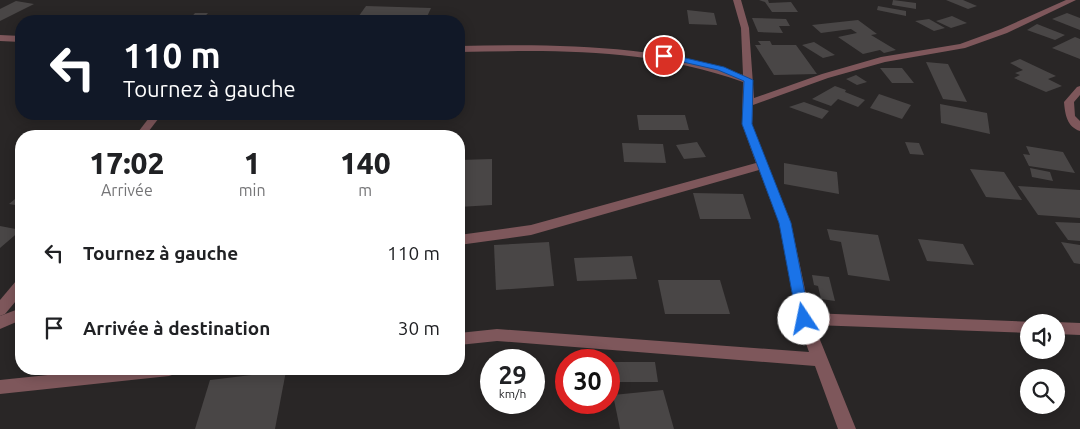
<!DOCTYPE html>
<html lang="fr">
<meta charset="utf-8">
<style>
:root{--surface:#fff;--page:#f6f6f6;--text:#202124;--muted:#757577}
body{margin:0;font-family:Ubuntu,sans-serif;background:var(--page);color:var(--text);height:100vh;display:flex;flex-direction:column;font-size:19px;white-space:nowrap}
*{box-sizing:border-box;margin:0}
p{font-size:16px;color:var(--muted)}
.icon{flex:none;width:28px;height:28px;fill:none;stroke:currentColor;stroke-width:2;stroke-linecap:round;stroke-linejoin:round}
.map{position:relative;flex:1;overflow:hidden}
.details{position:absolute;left:15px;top:130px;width:450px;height:245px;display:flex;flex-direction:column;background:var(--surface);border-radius:20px;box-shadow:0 2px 12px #0003}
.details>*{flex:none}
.banner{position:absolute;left:15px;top:15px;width:450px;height:105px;border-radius:20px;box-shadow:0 2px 12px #0003;background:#111827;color:#fff;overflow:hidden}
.tools{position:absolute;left:1020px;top:314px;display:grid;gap:10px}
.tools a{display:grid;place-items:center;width:45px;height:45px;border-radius:50%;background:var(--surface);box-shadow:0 2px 12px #0003;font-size:25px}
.speed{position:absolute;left:480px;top:349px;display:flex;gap:10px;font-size:25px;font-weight:700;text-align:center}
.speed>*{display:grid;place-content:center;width:65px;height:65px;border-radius:50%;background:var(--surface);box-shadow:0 2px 12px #0003;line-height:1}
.speed small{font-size:12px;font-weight:400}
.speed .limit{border:8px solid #d22;background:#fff;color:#111}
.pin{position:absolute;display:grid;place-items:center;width:42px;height:42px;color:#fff;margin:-21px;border:2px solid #fff;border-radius:50%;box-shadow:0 1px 5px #0007}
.me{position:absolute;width:55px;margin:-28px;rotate:349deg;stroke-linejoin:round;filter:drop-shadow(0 0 4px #0008)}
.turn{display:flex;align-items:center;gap:18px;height:105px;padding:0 25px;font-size:22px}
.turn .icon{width:65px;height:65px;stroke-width:2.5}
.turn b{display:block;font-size:35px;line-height:42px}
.eta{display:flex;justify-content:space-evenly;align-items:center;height:85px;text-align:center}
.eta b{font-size:30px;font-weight:800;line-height:35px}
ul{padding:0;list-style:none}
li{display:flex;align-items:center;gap:15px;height:75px;padding:0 25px}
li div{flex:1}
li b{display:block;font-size:19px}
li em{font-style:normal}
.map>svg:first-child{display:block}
.building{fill:#494646}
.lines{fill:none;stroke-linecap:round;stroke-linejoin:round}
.minor{fill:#7e575b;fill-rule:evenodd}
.route{fill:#1a73e8;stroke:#114b97}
</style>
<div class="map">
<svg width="1080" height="429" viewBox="0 0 1080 429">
<rect width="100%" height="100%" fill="#292626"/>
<g class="building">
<polygon points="759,0 768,0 769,3 791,2 798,12 772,12 765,2"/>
<polygon points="893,0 916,3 916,9 892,5"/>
<polygon points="946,0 963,0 977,6 968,9"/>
<polygon points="16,1 34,4 0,21 0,9"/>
<polygon points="366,6 431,8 425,21 356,20"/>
<polygon points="878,6 906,11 906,16 877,10"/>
<polygon points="687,10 714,13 717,25 689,24"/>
<polygon points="195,13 208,13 201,21 188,21"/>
<polygon points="1067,13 1080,18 1080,30 1052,19"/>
<polygon points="952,16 967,23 951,28 936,21"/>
<polygon points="752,18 786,19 790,26 779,26 783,33 758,32"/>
<polygon points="929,19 945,28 934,31 915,21"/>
<polygon points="858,20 877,34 871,35 896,50 884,53 880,50 863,54 838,37 857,33 851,29 821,33 812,25"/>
<polygon points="1037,24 1065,35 1055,40 1027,30"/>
<polygon points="1075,37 1080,39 1080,59 1052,48"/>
<polygon points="758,41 770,41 772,45 796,45 817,74 774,75 755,45 761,45"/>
<polygon points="814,42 835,55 823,58 802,45"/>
<polygon points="1020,59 1056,76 1048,79 1062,86 1046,92 1014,78 1020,75 1015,73 1023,70 1010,63"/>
<polygon points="926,62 948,64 967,102 943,99"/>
<polygon points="880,68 902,68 914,83 892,83"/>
<polygon points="856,75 867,82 857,85 846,79"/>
<polygon points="835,86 846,90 845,92 865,100 858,107 838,99 831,106 812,99"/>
<polygon points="879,94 911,105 902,119 870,108"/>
<polygon points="804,102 829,111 822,119 789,107"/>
<polygon points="940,104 987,113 990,134 941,123"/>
<polygon points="67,114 100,114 98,116 65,116"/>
<polygon points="637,115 685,115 689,130 639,130"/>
<polygon points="259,131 292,132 289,136 255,136"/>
<polygon points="697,142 706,157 684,159 676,145"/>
<polygon points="905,142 919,143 924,155 910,154"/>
<polygon points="622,143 663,144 666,163 624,162"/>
<polygon points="1026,146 1063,152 1075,173 1029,166 1023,154 1030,155"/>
<polygon points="492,159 492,205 459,207 459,160"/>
<polygon points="784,163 837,172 839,194 784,184"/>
<polygon points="1030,168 1050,172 1053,181 1032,177"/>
<polygon points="970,169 1004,172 1022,200 986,197"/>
<polygon points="1018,186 1080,190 1080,218 1038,215"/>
<polygon points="693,193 743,194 751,219 700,219"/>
<polygon points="21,194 21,206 9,204"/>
<polygon points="1055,222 1080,223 1080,241 1068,240"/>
<polygon points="0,226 21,230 0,248"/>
<polygon points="827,229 878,235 890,281 848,275 841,242 830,240"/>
<polygon points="918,239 963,244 974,265 927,261"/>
<polygon points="549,242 554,286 496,290 494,245"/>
<polygon points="1061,242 1080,245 1080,264 1074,263"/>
<polygon points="632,256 637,279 577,281 574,258"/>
<polygon points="812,275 829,277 835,301 821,299 818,286 814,285"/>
<polygon points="658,280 720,280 730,314 665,314"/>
<polygon points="609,362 655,362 658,382 609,382"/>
<polygon points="286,371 275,429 195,429 210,380"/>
<polygon points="663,390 674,429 620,429 613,395"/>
</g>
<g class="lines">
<g class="minor">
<path d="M733,0H741L749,28L754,98L822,74L881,57L960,44L1001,29L1066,0H1076L1007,33L965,48L885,62L828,78L753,105L752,124L791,223L810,313L1034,322H1029V333L814,325L856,429H838L815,366L497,341L459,345V333L497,329L809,352L797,319L779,223L759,170L531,235L459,245V235L531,225L756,163L742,124L743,82C647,48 560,50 459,52V46C555,44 651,44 743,75L741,28Z"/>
<polygon points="0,35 21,36 21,42 0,41"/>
<path d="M1080,86V95L1074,102L1075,116L1080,121V131C1067,127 1065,114 1064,102L1077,87Z"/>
<polygon points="152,114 162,114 145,136 135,136"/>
<polygon points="21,280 21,295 5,314 0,316 0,300 16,281"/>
<polygon points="21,308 21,320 0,329 0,316"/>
<polygon points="1054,322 1056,322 1080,323 1080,335 1056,334 1056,322"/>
<polygon points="105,369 177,369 175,374 169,376 0,394 0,380"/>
</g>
</g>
<polygon class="route" points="664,53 724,67 753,80 752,124 791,223 810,319 808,323 804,324 799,323 797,319 779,223 742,124 744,81 718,70 661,57 660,56"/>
</svg>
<div class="tools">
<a><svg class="icon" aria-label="sound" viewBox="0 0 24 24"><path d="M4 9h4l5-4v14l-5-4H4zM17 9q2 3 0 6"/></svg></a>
<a><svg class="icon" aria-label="search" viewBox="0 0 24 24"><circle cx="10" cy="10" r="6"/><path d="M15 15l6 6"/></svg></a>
</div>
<div class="speed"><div>29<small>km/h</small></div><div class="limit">30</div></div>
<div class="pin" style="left:664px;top:56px;background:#d93025"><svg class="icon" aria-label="arrive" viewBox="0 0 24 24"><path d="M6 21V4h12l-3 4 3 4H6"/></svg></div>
<svg class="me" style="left:804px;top:319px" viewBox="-20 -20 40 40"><circle r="19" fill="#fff"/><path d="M0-13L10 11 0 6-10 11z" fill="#1a73e8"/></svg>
<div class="banner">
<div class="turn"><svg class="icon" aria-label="left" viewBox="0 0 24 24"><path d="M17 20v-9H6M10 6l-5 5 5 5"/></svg><div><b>110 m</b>Tournez à gauche</div></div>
</div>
<section class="details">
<div class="eta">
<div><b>17:02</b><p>Arrivée</p></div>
<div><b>1</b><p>min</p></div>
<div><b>140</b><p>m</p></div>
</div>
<ul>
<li><svg class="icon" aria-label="left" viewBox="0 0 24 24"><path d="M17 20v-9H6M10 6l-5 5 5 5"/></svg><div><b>Tournez à gauche</b></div><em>110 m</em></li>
<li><svg class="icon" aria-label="arrive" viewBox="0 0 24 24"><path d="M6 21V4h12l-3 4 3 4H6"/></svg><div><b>Arrivée à destination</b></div><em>30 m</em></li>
</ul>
</section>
</div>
